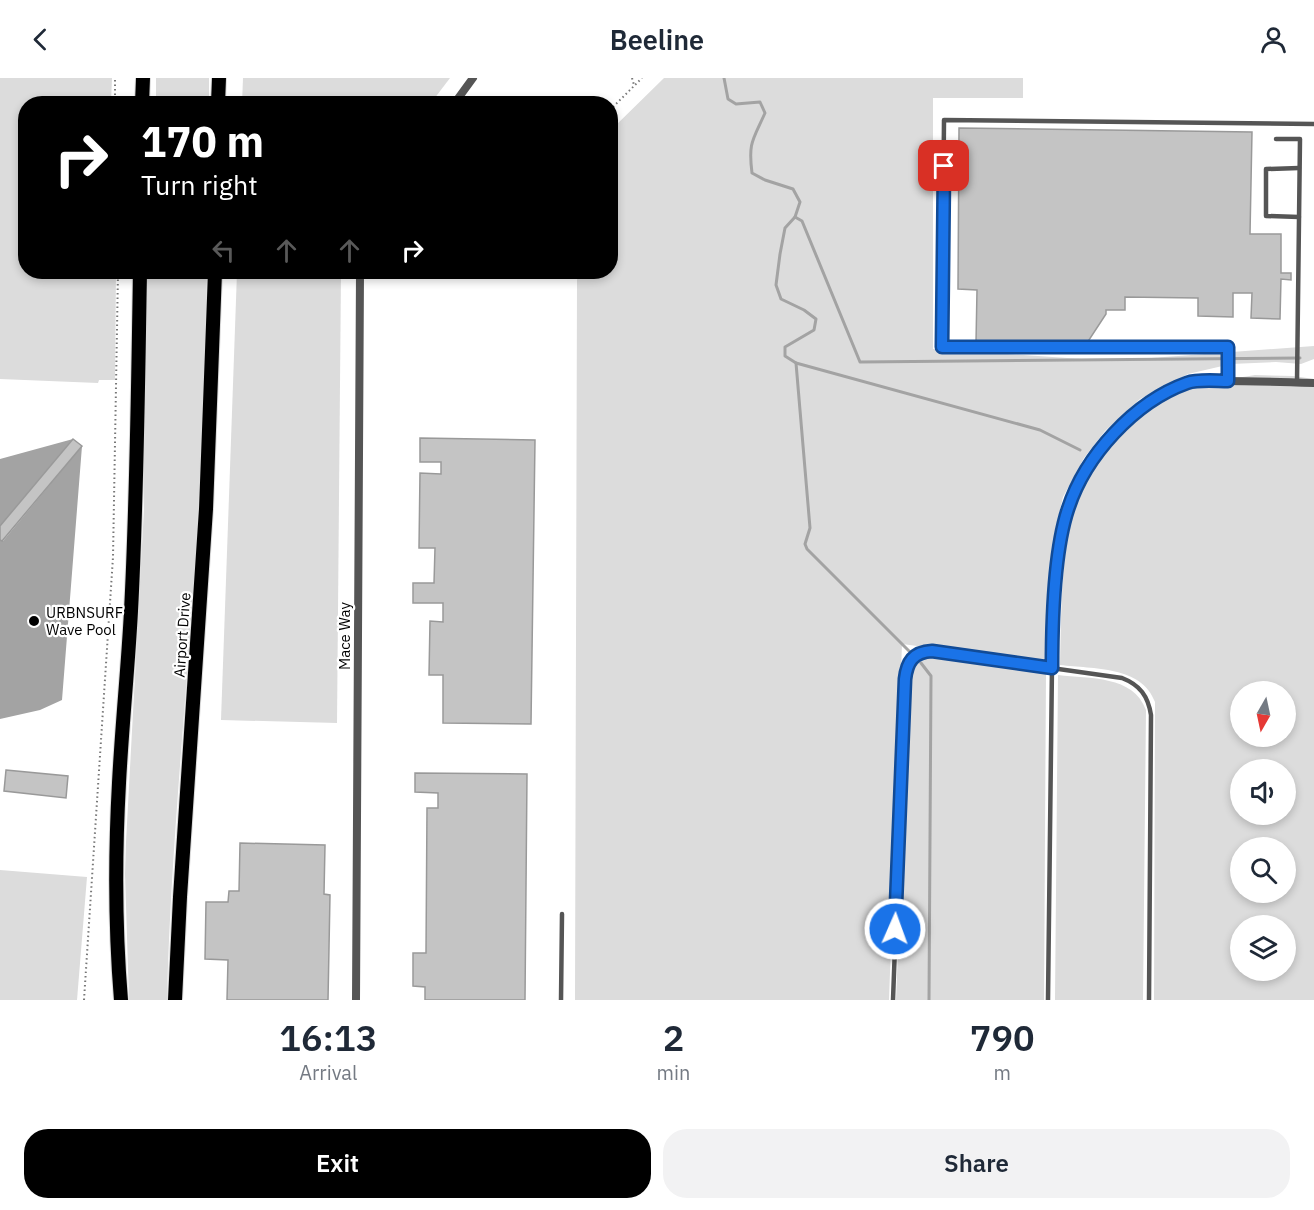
<!DOCTYPE html>
<style>
:root{--surface:#fff;--page:#f2f2f3;--text:#1f2937;--muted:#747a83;--accent:#000}
body{margin:0;font-family:"IBM Plex Sans",sans-serif;background:var(--page);color:var(--text);height:100vh;display:flex;flex-direction:column;font-size:22px;white-space:nowrap}
*{box-sizing:border-box;margin:0}
p{font-size:20px;color:var(--muted)}
.icon{flex:none;width:33px;height:33px;fill:none;stroke:currentColor;stroke-width:2;stroke-linecap:round;stroke-linejoin:round}
.map{position:relative;height:922px;overflow:hidden}
.drawer{display:flex;flex-direction:column;background:var(--surface);flex:1}
.drawer>*{flex:none}
.banner{position:absolute;left:18px;top:18px;width:600px;height:183px;border-radius:24px;box-shadow:0 3px 9px #0003;background:#000;color:#fff;overflow:hidden}
.needle{width:39px;rotate:189deg}
.tools{position:absolute;left:1230px;top:603px;display:grid;gap:12px}
.tools a{display:grid;place-items:center;width:66px;height:66px;border-radius:50%;background:var(--surface);box-shadow:0 3px 9px #0003;font-size:30px}
.pin{position:absolute;display:grid;place-items:center;width:51px;height:51px;color:#fff;margin:-26px;border-radius:12px;box-shadow:0 3px 9px #0006}
.me{position:absolute;width:66px;margin:-33px;rotate:2deg;stroke-linejoin:round;filter:drop-shadow(0 0 4px #0008)}
.turn{display:flex;align-items:center;gap:21px;height:126px;padding:0 24px;font-size:27px}
.turn .icon{width:78px;height:78px;stroke-width:2.5}
.turn b{display:block;font-size:42px;line-height:51px}
.lanes{display:flex;align-items:center;height:57px;padding:0 24px;background:#0003;justify-content:center;gap:30px;direction:ltr}
.lanes .off{opacity:.35}
.eta{display:flex;justify-content:space-evenly;align-items:center;height:102px;text-align:center}
.eta b{font-size:36px;font-weight:600;line-height:42px}
.button{display:flex;gap:12px;margin-top:auto;padding:12px 24px}
.button a{flex:1;height:69px;border-radius:24px;background:var(--accent);color:#fff;font-size:24px;font-weight:600;line-height:69px;text-align:center}
.button a+a{background:var(--page);color:var(--text)}
header{display:flex;justify-content:space-between;align-items:center;height:78px;padding:0 24px;background:var(--surface);font-size:27px;font-weight:600}
.map>svg:first-child{display:block}
.green{fill:#dcdcdc;fill-rule:evenodd}
.water{fill:#a3a3a3}
.lines{fill:none;stroke-linecap:round;stroke-linejoin:round}
.stream{stroke:#a3a3a3;stroke-width:3}
.building{fill:#c4c4c4;stroke:#999;stroke-width:1.5}
.primary-casing{stroke:#dbdbdb;stroke-width:16}
.path{stroke:#777;stroke-width:2;stroke-dasharray:1.5 3;stroke-linecap:butt}
.service{stroke:#555;stroke-width:4.5}
.minor{stroke:#555;stroke-width:8}
.primary{stroke:#000;stroke-width:14}
.route-casing{stroke:#114b97;stroke-width:15}
.route{stroke:#1a73e8;stroke-width:10}
.poi-dot{fill:#000;stroke:#fff;stroke-width:2}
.labels{text-anchor:middle;dominant-baseline:central;stroke-width:4.5;stroke-linejoin:round;paint-order:stroke}
.poi-label{font-size:15px;fill:#000;stroke:#fff;text-anchor:start}
.street-label{font-size:15px;fill:#000;stroke:#fff}
</style>
<header><svg class="icon" aria-label="back" viewBox="0 0 24 24"><path d="M15 5l-7 7 7 7"/></svg>Beeline<svg class="icon" aria-label="person" viewBox="0 0 24 24"><circle cx="12" cy="8" r="4"/><path d="M4 21q1-7 8-7t8 7"/></svg></header>
<div class="map">
<svg width="1314" height="922" viewBox="0 0 1314 922">
<rect width="100%" height="100%" fill="#fff"/>
<g class="green">
<polygon points="0,0 112,0 111,25 26,26 26,194 116,194 115,302 99,302 98,305 0,301"/>
<rect x="156" y="0" width="53" height="25"/>
<polygon points="243,0 450,0 431,25 242,26"/>
<polygon points="664,0 1023,0 1023,20 933,20 933,271 1111,283 1314,268 1314,281 1301,286 1276,284 1231,286 1188,296 1140,321 1105,353 1084,380 1063,419 1055,453 1049,497 1046,585 902,566 889,922 575,922 577,202 579,194 610,194 612,51"/>
<path d="M146,194H207C204,310 200,426 191,542C182,669 170,795 167,922H129L125,796L126,764L144,431V259Z"/>
<polygon points="237,194 341,194 337,645 221,642"/>
<path d="M1255,297L1293,298L1314,301V922H1154L1155,624C1142,588 1093,591 1060,587C1061,544 1061,501 1067,459C1078,394 1124,338 1184,312C1207,303 1232,301 1255,297ZM1240,614H1286V658H1240ZM1240,692H1286V736H1240ZM1240,770H1286V814H1240ZM1240,848H1286V892H1240Z"/>
<path d="M936,578L1046,595L1044,922H896L909,602C912,586 919,580 936,578Z"/>
<path d="M1058,597C1090,601 1133,597 1146,632L1143,922H1055Z"/>
<polygon points="0,792 87,799 77,922 0,922"/>
</g>
<g class="water">
<polygon points="73,361 0,448 0,381"/>
<polygon points="82,368 62,622 40,632 0,641 0,462 3,463"/>
</g>
<g class="lines">
<g class="stream">
<path d="M724,0L728,21L736,26L760,24L765,35C753,62 748,64 752,95L765,102L793,111L800,124L795,139L785,150L780,176L776,207L781,221L804,232L816,241L814,252L785,269V278L796,285L810,450L805,466L807,471L909,573"/>
<polyline points="795,139 802,143 860,284 1300,280"/>
<polyline points="796,285 1040,352 1080,372"/>
<polyline points="921,585 931,598 929,922"/>
</g>
</g>
<g class="building">
<polygon points="959,50 1252,54 1250,156 1281,156 1281,195 1291,195 1291,202 1281,201 1280,241 1251,240 1252,215 1233,215 1233,239 1198,238 1198,220 1125,219 1125,232 1106,232 1106,236 1087,265 976,264 977,212 958,211"/>
<polygon points="420,360 535,362 531,646 443,645 443,597 429,597 430,543 443,544 443,525 413,525 413,505 434,505 435,470 419,470 420,395 441,396 441,384 420,384"/>
<polygon points="73,361 82,368 2,463 0,462 0,448"/>
<polygon points="6,692 68,698 66,720 4,713"/>
<polygon points="415,695 527,696 525,922 425,922 425,909 413,908 413,875 426,875 427,730 438,730 438,715 415,714"/>
<polygon points="240,765 325,767 324,816 330,817 328,922 227,922 228,882 205,881 206,824 228,824 229,813 239,813"/>
</g>
<g class="lines">
<g class="primary-casing">
<g id="primary">
<polyline points="142,26 143,0"/>
<polyline points="218,26 219,0"/>
<path d="M121,922C115,850 115,777 119,705C122,647 128,590 131,533C137,420 138,307 140,194"/>
<polyline points="175,922 180,819 206,431 215,194"/>
</g>
</g>
<g class="path">
<polyline points="632,0 634,7"/>
<polyline points="115,26 115,0"/>
<polyline points="613,29 642,0"/>
<polyline points="84,922 113,479 118,194"/>
</g>
<g class="service">
<polyline points="1276,61 1300,61 1297,304"/>
<polyline points="1299,139 1266,138 1266,91 1299,90"/>
<polyline points="1228,303 1228,269 942,269 944,42 1314,46"/>
<polyline points="561,922 562,836"/>
<path d="M893,922L905,601C907,584 913,574 932,573L1122,600C1140,607 1148,618 1151,637L1149,922"/>
<polyline points="1048,922 1052,588"/>
</g>
<g class="minor">
<polyline points="454,26 473,0"/>
<path d="M1052,585C1057,486 1051,404 1136,336C1147,326 1176,306 1191,304C1201,302 1212,303 1223,303C1253,303 1284,304 1314,305"/>
<polyline points="356,922 360,194"/>
</g>
<use href="#primary" class="primary"/>
</g>
<g class="lines">
<g class="route-casing">
<path id="route" d="M895,851L905,601C907,584 913,574 932,573L1052,590C1052,545 1054,473 1068,431C1085,378 1134,324 1187,305C1198,301 1216,303 1228,303V269H942L944,88"/>
</g>
<use href="#route" class="route"/>
</g>
<circle class="poi-dot" cx="34" cy="543" r="6"/>
<g class="labels">
<g class="poi-label">
<text x="46" y="534">URBNSURF<tspan x="46" dy="17">Wave Pool</tspan></text>
</g>
<g class="street-label">
<text transform="translate(182 557) rotate(-86)">Airport Drive</text>
<text transform="translate(344 558) rotate(-90)">Mace Way</text>
</g>
</g>
</svg>
<div class="tools">
<a><svg class="needle" viewBox="-14 -14 28 28"><path d="M0-13l5 13h-10z" fill="#e53935"/><path d="M0 13l5-13h-10z" fill="#747a83"/></svg></a>
<a><svg class="icon" aria-label="sound" viewBox="0 0 24 24"><path d="M4 9h4l5-4v14l-5-4H4zM17 9q2 3 0 6"/></svg></a>
<a><svg class="icon" aria-label="search" viewBox="0 0 24 24"><circle cx="10" cy="10" r="6"/><path d="M15 15l6 6"/></svg></a>
<a><svg class="icon" aria-label="layers" viewBox="0 0 24 24"><path d="M12 4l9 5-9 5-9-5zM3 14l9 5 9-5"/></svg></a>
</div>
<div class="pin" style="left:944px;top:88px;background:#d93025"><svg class="icon" aria-label="arrive" viewBox="0 0 24 24"><path d="M6 21V4h12l-3 4 3 4H6"/></svg></div>
<svg class="me" style="left:895px;top:851px" viewBox="-20 -20 40 40"><circle r="17" fill="#1a73e8" stroke="#fff" stroke-width="3"/><path d="M0-11L8 9 0 5-8 9z" fill="#fff"/></svg>
<div class="banner">
<div class="turn"><svg class="icon" aria-label="right" viewBox="0 0 24 24"><path d="M7 20v-9h11M14 6l5 5-5 5"/></svg><div><b>170 m</b>Turn right</div></div>
<div class="lanes"><svg class="icon off" aria-label="left" viewBox="0 0 24 24"><path d="M17 20v-9H6M10 6l-5 5 5 5"/></svg><svg class="icon off" aria-label="ahead" viewBox="0 0 24 24"><path d="M12 20V5M6 11l6-6 6 6"/></svg><svg class="icon off" aria-label="ahead" viewBox="0 0 24 24"><path d="M12 20V5M6 11l6-6 6 6"/></svg><svg class="icon" aria-label="right" viewBox="0 0 24 24"><path d="M7 20v-9h11M14 6l5 5-5 5"/></svg></div>
</div>
</div>
<section class="drawer">
<div class="eta">
<div><b>16:13</b><p>Arrival</p></div>
<div><b>2</b><p>min</p></div>
<div><b>790</b><p>m</p></div>
</div>
<div class="button"><a>Exit</a><a>Share</a></div>
</section>
